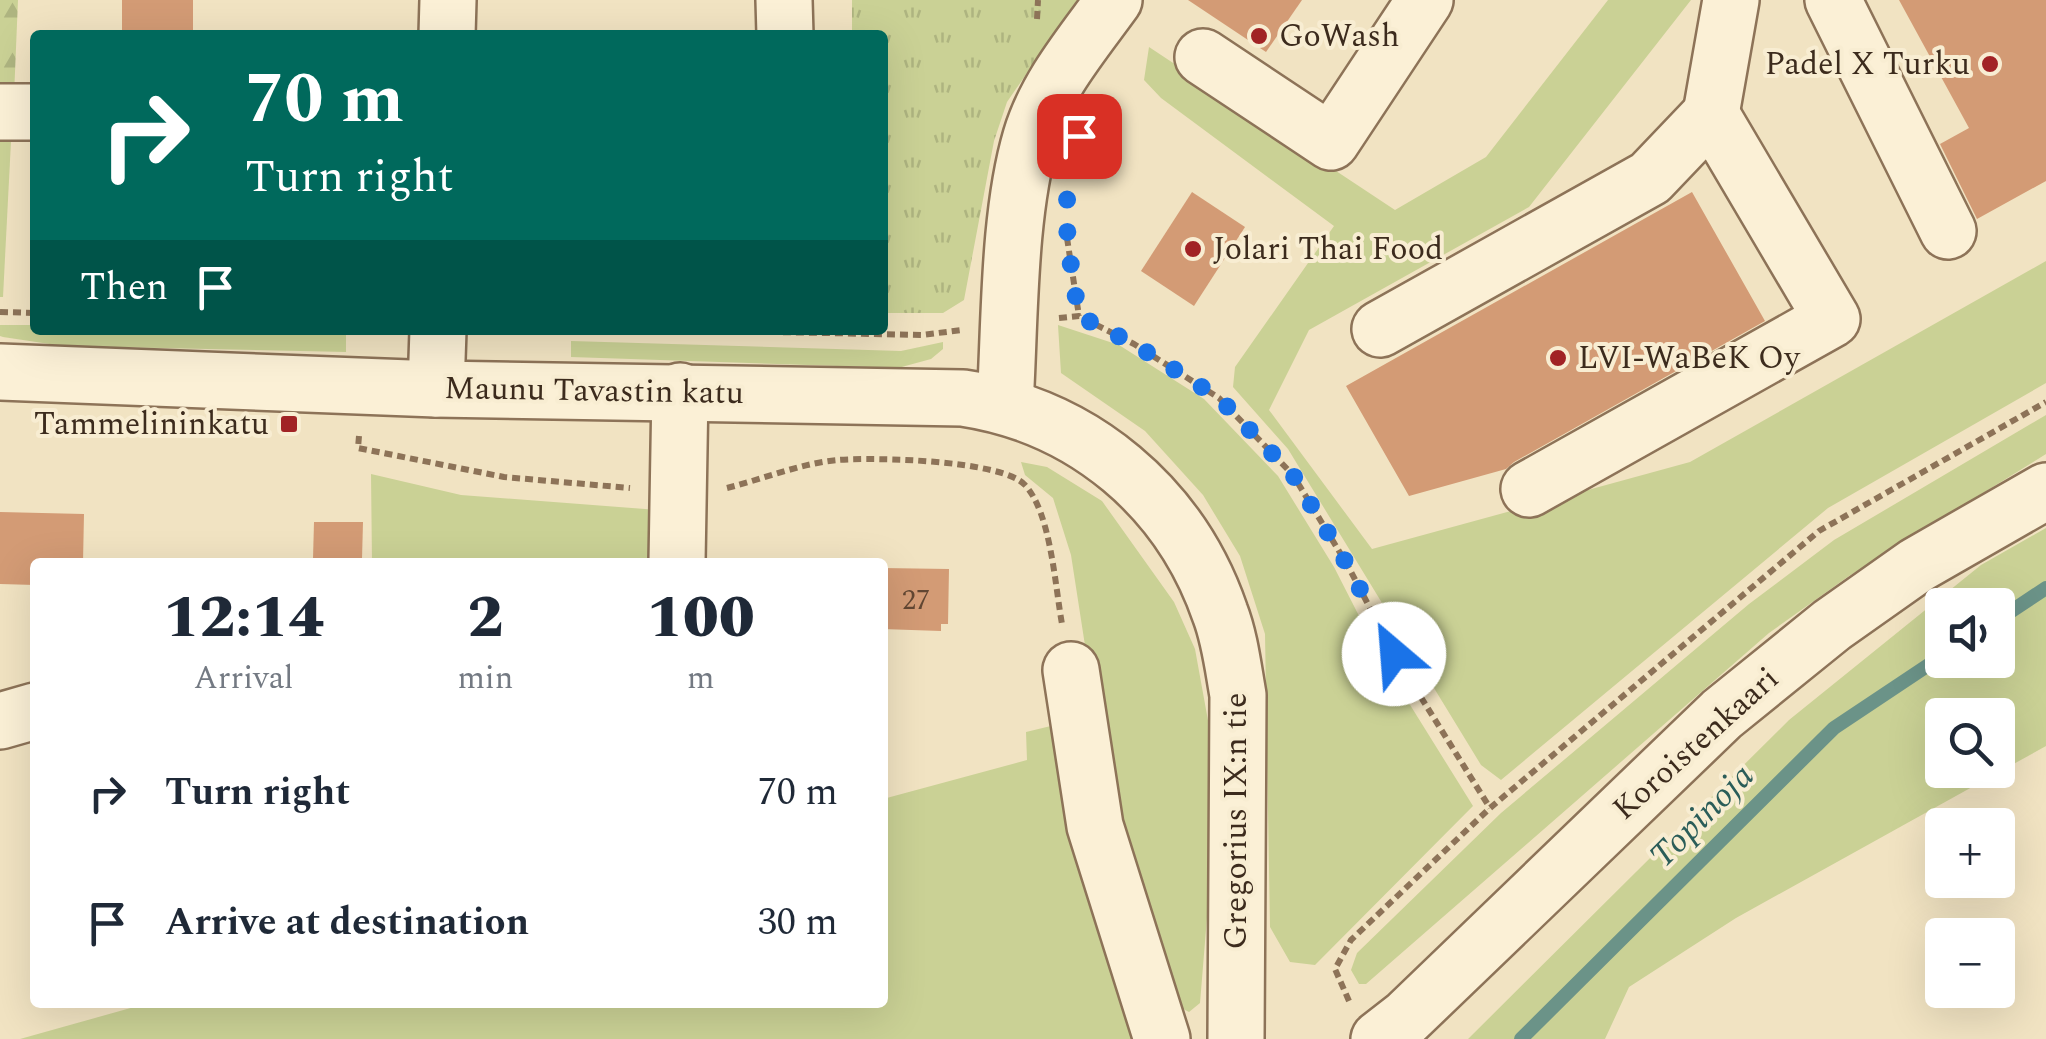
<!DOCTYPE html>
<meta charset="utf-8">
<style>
:root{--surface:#fff;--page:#f6f6f7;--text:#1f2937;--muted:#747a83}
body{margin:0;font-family:Spectral,serif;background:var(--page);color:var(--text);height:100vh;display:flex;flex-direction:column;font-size:38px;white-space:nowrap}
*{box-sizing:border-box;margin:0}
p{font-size:32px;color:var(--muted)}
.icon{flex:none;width:55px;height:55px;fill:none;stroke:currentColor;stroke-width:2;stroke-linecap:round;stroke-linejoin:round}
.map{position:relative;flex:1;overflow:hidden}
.side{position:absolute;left:30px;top:558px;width:858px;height:450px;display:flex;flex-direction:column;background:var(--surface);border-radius:10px;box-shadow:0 10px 40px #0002}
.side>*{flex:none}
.hud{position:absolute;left:30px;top:30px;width:858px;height:305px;border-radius:10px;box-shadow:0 10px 40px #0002;background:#00695c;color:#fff;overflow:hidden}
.buttons{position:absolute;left:1925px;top:588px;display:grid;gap:20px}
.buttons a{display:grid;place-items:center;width:90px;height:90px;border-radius:10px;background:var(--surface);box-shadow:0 10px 40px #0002;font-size:50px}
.pin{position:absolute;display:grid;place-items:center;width:85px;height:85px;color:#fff;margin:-42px;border-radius:20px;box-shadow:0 5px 15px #0006}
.me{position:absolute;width:110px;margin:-55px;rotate:333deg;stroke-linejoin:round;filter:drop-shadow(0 0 8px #0008)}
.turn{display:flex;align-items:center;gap:35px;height:210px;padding:0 50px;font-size:45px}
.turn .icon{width:130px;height:130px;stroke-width:2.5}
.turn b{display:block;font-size:70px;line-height:85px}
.then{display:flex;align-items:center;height:95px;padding:0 50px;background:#0003;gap:20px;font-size:38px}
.eta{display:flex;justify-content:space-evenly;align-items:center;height:170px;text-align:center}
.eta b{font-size:60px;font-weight:800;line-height:70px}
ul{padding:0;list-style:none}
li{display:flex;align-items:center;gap:30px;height:130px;padding:0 50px}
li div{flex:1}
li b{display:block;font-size:38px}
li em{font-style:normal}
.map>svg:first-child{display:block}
.green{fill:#cad195;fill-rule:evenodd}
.forest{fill:url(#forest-firs)}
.park{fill:url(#park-tufts)}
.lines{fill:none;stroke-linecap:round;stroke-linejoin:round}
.stream{stroke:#6b9388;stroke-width:14}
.building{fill:#d39b75}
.minor-casing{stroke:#8d7358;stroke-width:60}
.path{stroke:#8d7358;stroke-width:6;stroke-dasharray:8 5;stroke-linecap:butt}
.minor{stroke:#fbf0d6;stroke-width:55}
.route{stroke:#1a73e8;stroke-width:18;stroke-dasharray:0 32.4}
.poi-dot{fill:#a12325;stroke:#f8edd2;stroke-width:4}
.labels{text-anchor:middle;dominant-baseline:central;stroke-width:8;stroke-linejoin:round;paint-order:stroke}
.number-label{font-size:28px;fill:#624733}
.poi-label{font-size:32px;fill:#3c2b1d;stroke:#f8edd2;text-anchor:start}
.street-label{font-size:32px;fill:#3c2b1d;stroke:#f8edd2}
.water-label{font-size:35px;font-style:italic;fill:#2b5d59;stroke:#f8edd2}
</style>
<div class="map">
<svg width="2046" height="1039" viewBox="0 0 2046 1039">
<defs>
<pattern id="forest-firs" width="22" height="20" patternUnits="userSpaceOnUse" patternTransform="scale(2.5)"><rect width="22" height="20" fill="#cad195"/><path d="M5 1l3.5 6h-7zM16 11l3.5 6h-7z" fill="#aeb480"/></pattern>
<pattern id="park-tufts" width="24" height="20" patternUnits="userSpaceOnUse" patternTransform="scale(2.5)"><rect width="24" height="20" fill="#cad195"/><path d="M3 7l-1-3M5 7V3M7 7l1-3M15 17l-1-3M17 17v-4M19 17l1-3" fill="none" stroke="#aeb480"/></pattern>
</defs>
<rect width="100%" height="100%" fill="#f1e3c2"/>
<g class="green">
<polygon points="1608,0 1691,0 1529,207 1309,330 1269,410 1372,549 1690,462 2046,261 2046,383 1828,508 1501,780 1481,765 1288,449 1233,387 1235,367 1334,226 1161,98 1144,80 1149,47 1395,210 1486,157"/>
<polygon points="0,121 12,122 3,297 0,297"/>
<polygon points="0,325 35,325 35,330 346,332 346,352 63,346 3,337 0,336"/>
<polygon points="1058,325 1119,345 1204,399 1278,476 1334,567 1379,655 1473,806 1315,965 1290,962 1270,927 1265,634 1240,556 1203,495 1145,431 1061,373"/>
<polygon points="571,341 901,351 943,342 943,349 931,359 898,368 571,357"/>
<polygon points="2046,415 2046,454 1849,576 1769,633 1366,984 1359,984 1351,970 1357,953 1501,813 1749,604 1834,540"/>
<polygon points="1021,462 1047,467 1102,501 1174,602 1195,649 1209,726 1209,893 1200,1003 1189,1012 1174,1004 1110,807 1071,555 1053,498 1025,475"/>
<polygon points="371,474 461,495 658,510 657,562 372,562"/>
<path d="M2046,528V746L1736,918L1629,987L1605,1039H1468L1789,720L1981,565ZM1942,605H1998V660H1942ZM1942,715H1998V770H1942Z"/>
<polygon points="1055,725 1142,1039 20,1039 152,1002 882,1002 883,799 1027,760 1026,732"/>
</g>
<polygon class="forest" points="0,0 18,0 14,96 0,96"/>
<polygon class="park" points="852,0 1077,0 1007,102 994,141 964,300 943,313 883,313 882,35 852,35"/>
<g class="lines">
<g class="stream">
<polyline points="1998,620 2046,588"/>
<polyline points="1521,1039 1834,728 1942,656"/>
</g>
</g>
<g class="building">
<rect x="122" y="0" width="71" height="35"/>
<polygon points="1188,0 1302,0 1266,52"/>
<polygon points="1899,0 2046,0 2046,181 1977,219 1940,144 1969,128"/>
<polygon points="1192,192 1245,227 1194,306 1141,271"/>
<polygon points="1692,192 1765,321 1514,462 1506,469 1409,496 1346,386"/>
<polygon points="0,512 84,514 83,562 35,562 35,585 0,584"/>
<polygon points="314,522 363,522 362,559 313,559"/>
<polygon points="882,568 949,569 948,624 941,624 941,631 882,629"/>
</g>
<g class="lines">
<g class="minor-casing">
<g id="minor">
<polyline points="784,0 785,35"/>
<polyline points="1833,0 1948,231"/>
<polyline points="447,35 448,0"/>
<polyline points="1203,57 1331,142 1425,0"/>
<polyline points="0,112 35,112"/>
<polyline points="1711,114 1731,0"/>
<polyline points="1380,329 1650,178 1711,114 1832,319 1529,489"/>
<path d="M0,372L436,389L963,398C1083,416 1180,497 1220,613C1230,639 1233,667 1238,695L1236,1039"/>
<polyline points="436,389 438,330"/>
<path d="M1005,405C1010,322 1008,215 1031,137C1046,86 1083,43 1114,0"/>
<polyline points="677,562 680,391"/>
<polyline points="1071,670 1095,826 1162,1039"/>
<polyline points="0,721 35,711"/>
<polyline points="1379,1039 1406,1018 1722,714 1832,625 1917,565 2046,491"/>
</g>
</g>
<g class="path">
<polyline points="1037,19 1038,0"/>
<polyline points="1067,238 1079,316"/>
<polyline points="0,312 35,313"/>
<polyline points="1059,318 1079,316 1134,344 1219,398 1293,475 1348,566 1394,654 1490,808"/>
<polyline points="679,330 922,335 962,330"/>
<polyline points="359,436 358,448 504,477 630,488"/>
<path d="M727,488C763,479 802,463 838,460C874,457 1002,460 1025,485C1051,513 1055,586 1062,624"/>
<polyline points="1349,1001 1335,969 1351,940 1490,808 1819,531 2046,402"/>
</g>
<use href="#minor" class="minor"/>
</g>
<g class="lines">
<path class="route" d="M1079,136C1058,203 1068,248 1079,316L1134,344L1219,398L1293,475L1348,566L1394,654"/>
</g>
<g class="poi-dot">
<circle cx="1259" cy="36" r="10"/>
<circle cx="1990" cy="64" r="10"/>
<circle cx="1193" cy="249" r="10"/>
<circle cx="1558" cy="358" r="10"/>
<rect x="279" y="414" width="20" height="20" rx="5"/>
</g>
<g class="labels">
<g class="number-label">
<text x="916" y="600">27</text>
</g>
<g class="poi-label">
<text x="1279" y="36">GoWash</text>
<text x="1970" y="64" text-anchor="end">Padel X Turku</text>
<text x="1213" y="249">Jolari Thai Food</text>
<text x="1578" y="358">LVI-WaBeK Oy</text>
<text x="269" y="424" text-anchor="end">Tammelininkatu</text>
</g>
<g class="street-label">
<text transform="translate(594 391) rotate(1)">Maunu Tavastin katu</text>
<text transform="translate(1696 744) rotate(-42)">Koroistenkaari</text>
<text transform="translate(1236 821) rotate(-90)">Gregorius IX:n tie</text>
</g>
<g class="water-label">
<text transform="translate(1702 816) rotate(-45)">Topinoja</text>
</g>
</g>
</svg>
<div class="buttons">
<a><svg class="icon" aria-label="sound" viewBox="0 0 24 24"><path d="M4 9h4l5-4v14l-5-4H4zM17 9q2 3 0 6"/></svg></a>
<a><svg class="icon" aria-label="search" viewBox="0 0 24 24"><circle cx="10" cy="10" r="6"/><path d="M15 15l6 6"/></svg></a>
<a>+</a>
<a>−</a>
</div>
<div class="pin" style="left:1079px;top:136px;background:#d93025"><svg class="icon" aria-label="arrive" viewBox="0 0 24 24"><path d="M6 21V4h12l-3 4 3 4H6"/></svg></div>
<svg class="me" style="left:1394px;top:654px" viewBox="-20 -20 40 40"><circle r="19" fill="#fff"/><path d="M0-13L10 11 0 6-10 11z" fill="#1a73e8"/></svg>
<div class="hud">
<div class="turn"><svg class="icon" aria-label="right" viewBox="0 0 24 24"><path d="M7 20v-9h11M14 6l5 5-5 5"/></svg><div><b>70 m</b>Turn right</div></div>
<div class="then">Then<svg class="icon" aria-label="arrive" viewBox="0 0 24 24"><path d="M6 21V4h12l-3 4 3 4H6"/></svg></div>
</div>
<section class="side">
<div class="eta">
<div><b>12:14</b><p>Arrival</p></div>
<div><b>2</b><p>min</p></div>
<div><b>100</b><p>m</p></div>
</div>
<ul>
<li><svg class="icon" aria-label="right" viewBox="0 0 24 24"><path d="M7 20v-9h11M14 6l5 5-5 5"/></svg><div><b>Turn right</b></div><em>70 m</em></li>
<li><svg class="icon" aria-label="arrive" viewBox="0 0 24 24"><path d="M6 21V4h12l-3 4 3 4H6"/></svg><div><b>Arrive at destination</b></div><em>30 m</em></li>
</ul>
</section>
</div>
